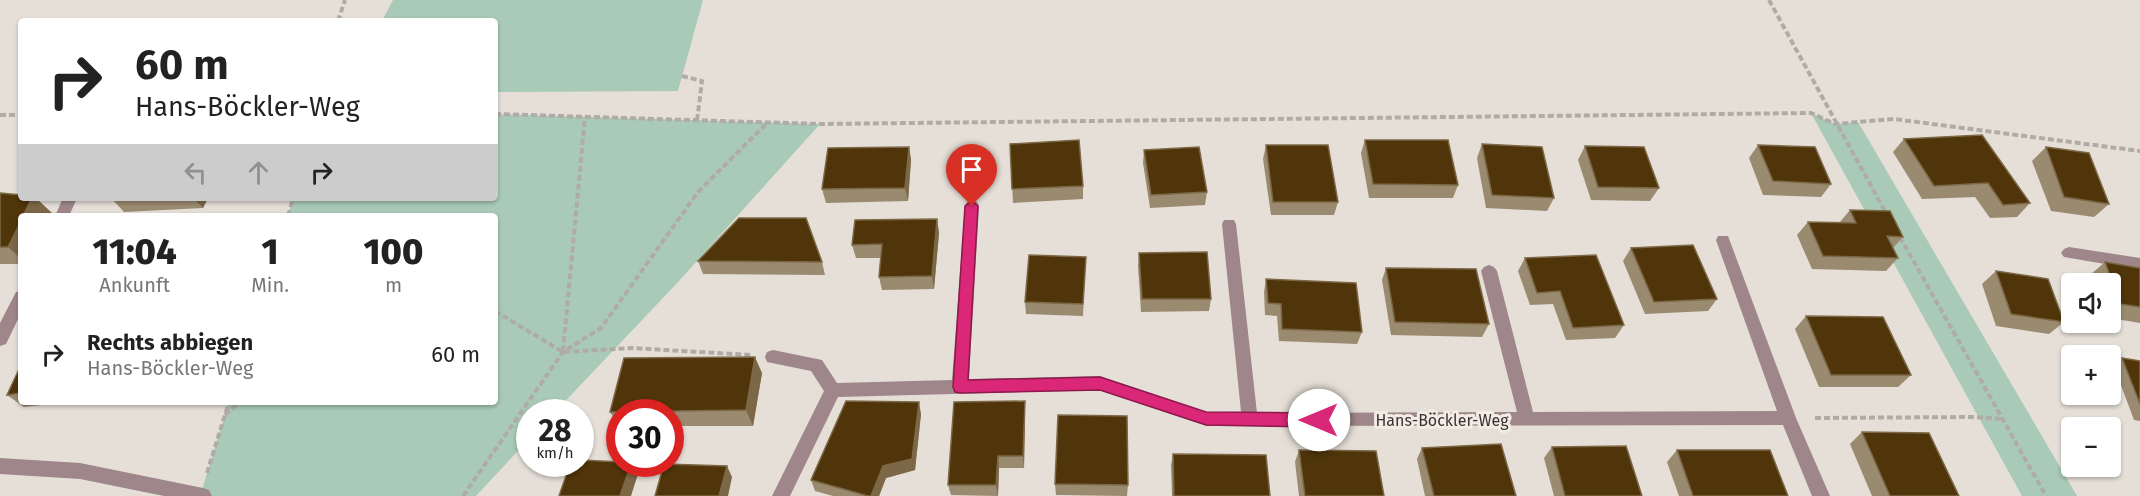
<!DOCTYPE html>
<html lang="de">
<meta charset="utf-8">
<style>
:root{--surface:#fff;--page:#f2f2f2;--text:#222;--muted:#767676}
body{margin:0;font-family:"Fira Sans",sans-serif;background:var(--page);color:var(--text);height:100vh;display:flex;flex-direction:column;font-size:22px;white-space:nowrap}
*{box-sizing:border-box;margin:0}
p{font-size:20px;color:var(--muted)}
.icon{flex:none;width:33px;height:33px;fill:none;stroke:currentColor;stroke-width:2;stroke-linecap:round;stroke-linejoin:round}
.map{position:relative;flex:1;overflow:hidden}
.panel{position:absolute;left:18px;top:213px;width:480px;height:192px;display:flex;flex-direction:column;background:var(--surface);border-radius:6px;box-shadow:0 2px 4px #0004}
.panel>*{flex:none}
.banner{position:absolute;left:18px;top:18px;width:480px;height:183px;border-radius:6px;box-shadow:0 2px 4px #0004;background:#fff;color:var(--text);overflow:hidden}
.buttons{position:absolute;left:2061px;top:273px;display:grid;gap:12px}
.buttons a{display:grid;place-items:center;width:60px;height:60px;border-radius:6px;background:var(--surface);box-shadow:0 2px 4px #0004;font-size:30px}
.speed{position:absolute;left:516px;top:399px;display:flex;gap:12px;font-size:30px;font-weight:700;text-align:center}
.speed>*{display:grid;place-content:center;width:78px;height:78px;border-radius:50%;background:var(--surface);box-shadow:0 2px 4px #0004;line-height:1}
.speed small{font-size:15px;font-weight:400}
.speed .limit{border:9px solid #d22;background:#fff;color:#111}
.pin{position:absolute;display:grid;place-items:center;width:51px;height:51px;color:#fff;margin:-62px -26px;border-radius:50% 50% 50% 0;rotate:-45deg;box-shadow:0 0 6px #0007}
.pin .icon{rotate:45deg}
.me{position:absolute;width:66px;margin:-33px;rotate:270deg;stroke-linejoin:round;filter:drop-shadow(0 0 4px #0008)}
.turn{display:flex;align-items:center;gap:21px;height:126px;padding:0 18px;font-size:27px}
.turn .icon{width:78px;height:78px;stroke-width:2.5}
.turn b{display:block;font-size:42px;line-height:51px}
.lanes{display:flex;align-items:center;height:57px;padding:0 18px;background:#0003;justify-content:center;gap:30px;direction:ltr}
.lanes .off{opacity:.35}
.eta{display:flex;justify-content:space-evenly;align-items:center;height:102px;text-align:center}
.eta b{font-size:36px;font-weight:800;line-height:42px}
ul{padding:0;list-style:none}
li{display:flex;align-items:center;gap:18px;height:78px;padding:0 18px}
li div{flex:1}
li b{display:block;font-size:22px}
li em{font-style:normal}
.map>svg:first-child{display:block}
.green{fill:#a8cab6}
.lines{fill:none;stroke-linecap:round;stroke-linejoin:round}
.path{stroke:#b0aca5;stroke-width:4;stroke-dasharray:6 3;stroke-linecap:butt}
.minor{fill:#9e868a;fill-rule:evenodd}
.wall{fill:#9a8a70}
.shaded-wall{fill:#7c6847}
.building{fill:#4f3509;stroke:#7c6847;stroke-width:1.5}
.route{fill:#db2777;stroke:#8e194d;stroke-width:1.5}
.labels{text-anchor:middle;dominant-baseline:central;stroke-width:6;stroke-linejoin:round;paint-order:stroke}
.street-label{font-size:16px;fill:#373532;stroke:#f3ece4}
</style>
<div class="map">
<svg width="2140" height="496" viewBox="0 0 2140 496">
<rect width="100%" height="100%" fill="#e5dfd7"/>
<g class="green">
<polygon points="393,0 703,0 678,91 495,92 495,21 382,21"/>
<polygon points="1811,113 1835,124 1858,122 2077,496 2022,496"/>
<polygon points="495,114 820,124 679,281 555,412 530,412 529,439 476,496 200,496 229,402 495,402 495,216 288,216 293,198 495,198"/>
</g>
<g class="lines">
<g class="path">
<polyline points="1769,0 1887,215"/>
<polyline points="338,21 345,0"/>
<polyline points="682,76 702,81 697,121"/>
<polyline points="495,114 820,124 1811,113 1835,124 1894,119 2140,151"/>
<polyline points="0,115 21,115"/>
<polyline points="288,216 293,198"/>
<polyline points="1900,237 2046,496"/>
<polyline points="495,311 563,352 631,348 751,355"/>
<polyline points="563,351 585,117"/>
<polyline points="225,415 240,402"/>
<polyline points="1815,418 1972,417 2002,419"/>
<polyline points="207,473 229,402"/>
<polyline points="463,496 563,352 601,328 698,192 767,123"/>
</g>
<g class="minor">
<polygon points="63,198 77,198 69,216 55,216"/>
<polygon points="972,200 977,202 979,206 969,379 1100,376 1207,412 1241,412 1222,224 1224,220 1234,220 1236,224 1257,413 1517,412 1481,271 1484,267 1489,265 1494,267 1497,271 1533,412 1777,411 1716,240 1718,236 1728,236 1796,418 1830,496 1812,496 1783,425 1207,426 1100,390 838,397 790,496 772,496 824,391 811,371 767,362 765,357 767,352 773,350 822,360 837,383 952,380 965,206 967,202"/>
<polygon points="2069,247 2140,258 2140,270 2064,257 2061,253 2064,249"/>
<polygon points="21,291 21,313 6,344 0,346 0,323 16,292"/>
<polygon points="0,458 80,463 203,488 209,490 212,496 164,496 80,479 0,474"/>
</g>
</g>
<g class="wall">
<polygon points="1904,139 2030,203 2017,217 1990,218 1975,197 1922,199 1893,152"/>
<polygon points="1365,140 1458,185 1453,198 1369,198 1361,153"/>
<polygon points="1010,144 1083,186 1083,199 1013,203"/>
<polygon points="1482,144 1554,198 1547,211 1486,208 1477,158"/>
<polygon points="1266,145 1338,202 1334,215 1271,215 1263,159"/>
<polygon points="1758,145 1831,184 1821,197 1763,195 1749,158"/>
<polygon points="1585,146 1659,188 1650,201 1591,200 1578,160"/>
<polygon points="909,147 911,160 908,201 826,203 822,189"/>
<polygon points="2046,147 2109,204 2094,217 2051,211 2032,161"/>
<polygon points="1144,150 1207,192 1205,205 1150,208 1143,163"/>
<polygon points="0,193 52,213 51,216 21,216 21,264 0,264"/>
<polygon points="111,198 208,198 203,208 124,212"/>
<polygon points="1850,210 1903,237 1893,248 1898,258 1886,271 1812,269 1797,235 1808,222 1840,222"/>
<polygon points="937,219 939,233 934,289 882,290 879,277 881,258 856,258 852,245"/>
<polygon points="1631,248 1717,299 1708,311 1645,314 1623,261"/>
<polygon points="1139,253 1211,299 1209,311 1141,312 1138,266"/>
<polygon points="1525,258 1624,325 1615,338 1566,340 1553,304 1530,305 1518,271"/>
<polygon points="698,261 822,262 825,275 703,274"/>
<polygon points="2105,262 2140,268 2140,323 2110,318 2110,284 2093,284 2090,275"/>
<polygon points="1386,268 1489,324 1482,337 1391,335 1382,280"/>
<polygon points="1085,270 1083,316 1026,314 1025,302"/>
<polygon points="1996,271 2064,322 2049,334 1996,326 1982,284"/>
<polygon points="1266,279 1362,332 1357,344 1279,341 1277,316 1265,315 1264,292"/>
<polygon points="1806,316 1911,375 1898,387 1819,387 1795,329"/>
<polygon points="2122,358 2140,361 2140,421 2134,420 2113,364"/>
<polygon points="21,365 21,402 68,402 24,407 7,395"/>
<polygon points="762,373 753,426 670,426 670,412 620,412 620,427 610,412"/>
<polygon points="1025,401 1025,413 1024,468 999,468 998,496 951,495 948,485"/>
<polygon points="921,414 915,470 886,478 879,496 833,496 815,491 811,480"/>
<polygon points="1862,432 1959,496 1872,496 1850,444"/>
<polygon points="1552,447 1642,496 1554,496 1544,458"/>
<polygon points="1422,448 1516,496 1425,496 1417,459"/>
<polygon points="1299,450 1384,496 1299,496 1295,462"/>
<polygon points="1677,450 1788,496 1679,496 1667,462"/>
<polygon points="1173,454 1270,496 1172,496 1171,465"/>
<polygon points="1055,484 1128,485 1127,496 1056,495"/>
</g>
<g class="shaded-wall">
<polygon points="909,147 911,160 908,201 905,188"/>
<polygon points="32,198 36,198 52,213 51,216 23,216"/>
<polygon points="193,198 208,198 203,208"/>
<polygon points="937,219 939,233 934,289 932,276"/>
<polygon points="21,221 21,259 8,247"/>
<polygon points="755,357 762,373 753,426 746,410"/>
<polygon points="1025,401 1025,413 1024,468 1023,456"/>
<polygon points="919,402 921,414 915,470 886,478 879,496 871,496 883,466"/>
<polygon points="998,456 999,468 998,496 996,485"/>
<polygon points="631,464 638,474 631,496 620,496"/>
<polygon points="727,466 732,477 728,496 719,496"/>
</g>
<g class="building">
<polygon points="1982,135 2030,203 2003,205 1988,183 1934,186 1904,139"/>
<polygon points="1079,140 1083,186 1012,189 1010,144"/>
<polygon points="1365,140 1448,140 1458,185 1373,184"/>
<polygon points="1482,144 1542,147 1554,198 1492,195"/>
<polygon points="1266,145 1328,145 1338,202 1273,202"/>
<polygon points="1758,145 1815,147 1831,184 1773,181"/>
<polygon points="1585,146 1644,147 1659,188 1598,187"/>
<polygon points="909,147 905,188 822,189 828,148"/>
<polygon points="1199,147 1207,192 1151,195 1144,150"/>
<polygon points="2046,147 2089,153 2109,204 2064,197"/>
<polygon points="0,193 21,195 21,198 32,198 23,216 21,216 21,221 8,247 0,247"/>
<polygon points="1850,210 1890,211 1903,237 1887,236 1898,258 1823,256 1808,222 1856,223"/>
<polygon points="739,218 806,218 822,262 698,261"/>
<polygon points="937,219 932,276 879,277 882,244 852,245 855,220"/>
<polygon points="1693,245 1717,299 1654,302 1631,248"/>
<polygon points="1207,252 1211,299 1142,299 1139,253"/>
<polygon points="1029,255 1086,257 1083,304 1025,302"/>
<polygon points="1596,255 1624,325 1573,328 1560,291 1537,293 1525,258"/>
<polygon points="2105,262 2140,268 2140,307 2120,304"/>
<polygon points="1386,268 1476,269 1489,324 1395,322"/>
<polygon points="1996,271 2048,279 2064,322 2011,314"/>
<polygon points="1266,279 1356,283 1362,332 1282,329 1281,304 1268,303"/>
<polygon points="1806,316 1883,317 1911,375 1831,375"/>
<polygon points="755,357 746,410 610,412 624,358"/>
<polygon points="2122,358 2140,361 2140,404"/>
<polygon points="21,365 21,393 7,395"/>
<polygon points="846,401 919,402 912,459 883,466 871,496 868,496 811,480"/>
<polygon points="1025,401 1023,456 998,456 996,485 948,485 954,402"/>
<polygon points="1058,415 1127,416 1128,485 1055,484"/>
<polygon points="1862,432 1929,433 1959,496 1890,496"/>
<polygon points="1501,444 1516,496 1434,496 1422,448"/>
<polygon points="1626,446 1642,496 1565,496 1552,447"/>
<polygon points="1299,450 1376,451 1384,496 1305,496"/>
<polygon points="1677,450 1770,450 1788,496 1693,496"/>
<polygon points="1173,454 1266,455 1270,496 1174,496"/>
<polygon points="580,460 620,462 620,464 631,464 620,496 559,496 570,464 580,464"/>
<polygon points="664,464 727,466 719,496 655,496"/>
</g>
<polygon class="route" points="972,201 978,206 968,380 1100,377 1206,412 1319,413 1324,415 1326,420 1324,425 1319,427 1206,425 1100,390 960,393 955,392 953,387 965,206"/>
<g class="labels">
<g class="street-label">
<text x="1442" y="420">Hans-Böckler-Weg</text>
</g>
</g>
</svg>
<div class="buttons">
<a><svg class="icon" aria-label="sound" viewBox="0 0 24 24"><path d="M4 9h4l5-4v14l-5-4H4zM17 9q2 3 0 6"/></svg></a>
<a>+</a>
<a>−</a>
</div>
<div class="speed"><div>28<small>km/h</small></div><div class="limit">30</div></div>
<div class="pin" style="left:972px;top:206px;background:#d93025"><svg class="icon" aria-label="arrive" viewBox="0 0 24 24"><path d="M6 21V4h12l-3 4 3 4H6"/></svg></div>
<svg class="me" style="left:1319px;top:420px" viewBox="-20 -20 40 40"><circle r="19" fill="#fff"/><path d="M0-13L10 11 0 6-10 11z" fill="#db2777"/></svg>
<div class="banner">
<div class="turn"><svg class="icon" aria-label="right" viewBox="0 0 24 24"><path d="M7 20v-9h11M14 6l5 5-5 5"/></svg><div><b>60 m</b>Hans-Böckler-Weg</div></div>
<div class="lanes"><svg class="icon off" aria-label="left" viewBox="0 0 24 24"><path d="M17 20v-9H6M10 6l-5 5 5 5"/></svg><svg class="icon off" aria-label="ahead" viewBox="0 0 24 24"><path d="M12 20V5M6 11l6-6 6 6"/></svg><svg class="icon" aria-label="right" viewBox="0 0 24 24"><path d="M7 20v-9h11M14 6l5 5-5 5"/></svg></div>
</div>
<section class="panel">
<div class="eta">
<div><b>11:04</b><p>Ankunft</p></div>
<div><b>1</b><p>Min.</p></div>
<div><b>100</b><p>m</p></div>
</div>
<ul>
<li><svg class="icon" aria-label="right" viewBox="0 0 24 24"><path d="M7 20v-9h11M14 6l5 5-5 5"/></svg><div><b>Rechts abbiegen</b><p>Hans-Böckler-Weg</p></div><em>60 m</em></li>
</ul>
</section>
</div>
